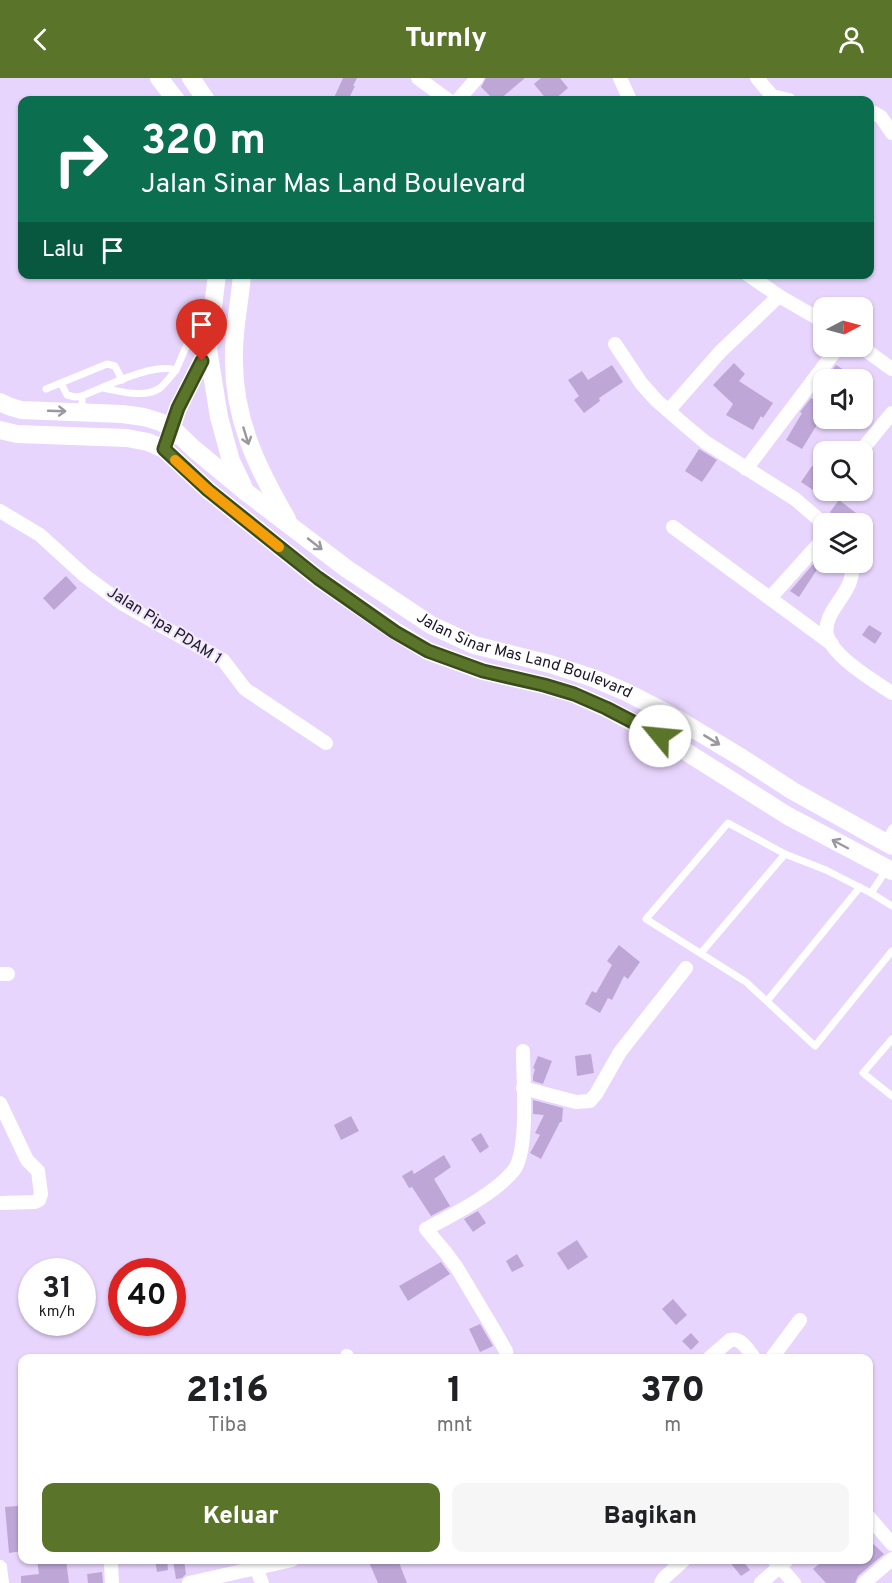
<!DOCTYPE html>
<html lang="id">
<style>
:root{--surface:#fff;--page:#f6f6f6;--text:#202124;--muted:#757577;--accent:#5a7529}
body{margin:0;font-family:Overpass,sans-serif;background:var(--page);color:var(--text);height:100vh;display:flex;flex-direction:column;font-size:22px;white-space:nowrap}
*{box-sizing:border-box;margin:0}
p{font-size:20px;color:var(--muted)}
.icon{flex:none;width:33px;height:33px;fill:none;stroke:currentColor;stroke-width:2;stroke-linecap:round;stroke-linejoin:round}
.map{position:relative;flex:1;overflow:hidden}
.side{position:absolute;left:18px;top:1276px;width:855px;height:210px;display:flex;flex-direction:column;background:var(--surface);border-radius:12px;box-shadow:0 2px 4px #0004}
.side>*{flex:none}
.top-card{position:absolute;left:18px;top:18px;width:856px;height:183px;border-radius:12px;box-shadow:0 2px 4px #0004;background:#0b6e4f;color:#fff;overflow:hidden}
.needle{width:39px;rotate:84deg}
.tools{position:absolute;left:813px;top:219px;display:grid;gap:12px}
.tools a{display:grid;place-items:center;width:60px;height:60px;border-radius:12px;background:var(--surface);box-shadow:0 2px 4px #0004;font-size:30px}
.speed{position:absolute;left:18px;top:1180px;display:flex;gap:12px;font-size:30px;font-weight:700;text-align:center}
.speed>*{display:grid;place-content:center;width:78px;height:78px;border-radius:50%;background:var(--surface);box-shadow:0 2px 4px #0004;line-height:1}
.speed small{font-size:15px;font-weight:400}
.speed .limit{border:9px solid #d22;background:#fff;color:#111}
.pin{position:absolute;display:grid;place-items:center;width:51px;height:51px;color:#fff;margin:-62px -26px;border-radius:50% 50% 50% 0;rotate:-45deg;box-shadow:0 0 6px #0007}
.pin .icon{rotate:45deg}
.me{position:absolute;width:66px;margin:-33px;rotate:298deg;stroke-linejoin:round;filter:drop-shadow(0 0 4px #0008)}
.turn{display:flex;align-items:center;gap:21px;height:126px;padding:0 24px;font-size:27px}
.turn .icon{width:78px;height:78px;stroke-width:2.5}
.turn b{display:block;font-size:42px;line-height:51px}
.then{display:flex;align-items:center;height:57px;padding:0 24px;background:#0003;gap:12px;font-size:22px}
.eta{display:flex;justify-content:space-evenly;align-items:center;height:102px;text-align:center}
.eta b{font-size:36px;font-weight:800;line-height:42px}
.cta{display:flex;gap:12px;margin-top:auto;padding:12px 24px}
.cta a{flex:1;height:69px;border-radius:12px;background:var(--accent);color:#fff;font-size:24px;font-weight:800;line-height:69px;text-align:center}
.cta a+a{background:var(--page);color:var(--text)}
header{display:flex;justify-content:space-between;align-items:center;height:78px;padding:0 24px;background:var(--accent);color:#fff;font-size:27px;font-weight:800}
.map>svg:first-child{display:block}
.building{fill:#bea7d7}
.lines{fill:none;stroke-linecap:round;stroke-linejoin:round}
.lane{stroke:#fff;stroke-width:7}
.street{stroke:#fff;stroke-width:14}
.secondary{stroke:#fff;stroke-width:18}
.oneway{stroke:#9b979f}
.route-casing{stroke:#3a4c1b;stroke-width:15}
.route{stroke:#5a7529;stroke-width:10}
.slow{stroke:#f59e0b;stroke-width:10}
.labels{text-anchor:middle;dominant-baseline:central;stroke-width:4.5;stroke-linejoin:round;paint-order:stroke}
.street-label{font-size:16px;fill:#201729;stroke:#f0e7fb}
</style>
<header><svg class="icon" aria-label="back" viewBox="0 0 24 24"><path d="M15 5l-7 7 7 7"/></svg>Turnly<svg class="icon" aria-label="person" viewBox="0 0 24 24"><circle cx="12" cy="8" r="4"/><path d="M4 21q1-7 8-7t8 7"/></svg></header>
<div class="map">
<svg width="892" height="1505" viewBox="0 0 892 1505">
<rect width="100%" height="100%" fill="#e8d5fd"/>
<g class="building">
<polygon points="343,0 357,0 353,8 355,8 348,22 333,22"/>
<polygon points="486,0 525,0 499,22 494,22 481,9"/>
<polygon points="541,0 560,0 568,10 554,22 547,22 534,6"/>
<polygon points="734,285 745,296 739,303 773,325 763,340 761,338 753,352 726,337 733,326 713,307"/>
<polygon points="612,287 623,304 599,320 600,323 584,335 574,322 579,318 568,302 582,293 588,302"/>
<polygon points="836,287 849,295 844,302 829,302 826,300"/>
<polygon points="811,320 824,328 824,348 818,345 802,371 786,362 802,335 800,334"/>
<polygon points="699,371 717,382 702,404 685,393"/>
<polygon points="812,388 824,395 824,403 816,414 801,404"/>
<polygon points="839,422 860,438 855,446 845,446 830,434"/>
<polygon points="815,484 820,487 799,519 790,513"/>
<polygon points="66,498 77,510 54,532 43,520"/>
<polygon points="869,547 882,555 875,566 862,557"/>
<polygon points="619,867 640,884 628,901 624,898 612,922 608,920 600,935 585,926 592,913 596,915 612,887 607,883"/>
<polygon points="591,976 594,995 577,998 575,978"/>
<polygon points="538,978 552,983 543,1006 533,1003 533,998 535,991 533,990"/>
<polygon points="533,1022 563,1030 562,1044 560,1044 541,1081 530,1075 540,1057 535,1055 544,1037 533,1036"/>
<polygon points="351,1038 359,1053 341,1062 334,1047"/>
<polygon points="481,1055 489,1069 480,1075 471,1061"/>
<polygon points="444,1077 451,1089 434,1101 450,1128 431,1138 412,1109 409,1110 402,1098 412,1092 414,1096"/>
<polygon points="478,1133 486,1145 473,1154 464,1141"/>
<polygon points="577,1162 588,1179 568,1192 557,1175"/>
<polygon points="517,1176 524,1188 512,1194 506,1183"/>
<polygon points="441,1184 450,1196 408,1223 399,1208"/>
<polygon points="673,1221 687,1237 676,1247 662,1231"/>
<polygon points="480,1246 493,1268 480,1274 469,1251"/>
<polygon points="691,1255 699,1264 691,1272 682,1263"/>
<polygon points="18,1428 20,1458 22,1458 22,1473 9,1475 5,1429"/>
<polygon points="868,1461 884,1476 858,1498 855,1505 826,1505 813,1491 824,1482 868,1482"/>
<polygon points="37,1482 66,1482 69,1505 21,1505 21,1498 39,1496"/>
<polygon points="155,1482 167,1482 168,1492 157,1494"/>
<polygon points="184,1482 186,1496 182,1500 176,1501 173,1483"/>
<polygon points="368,1482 398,1482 407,1505 378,1505"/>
<polygon points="728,1482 742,1482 750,1492 741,1498"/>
<polygon points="102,1494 103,1505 88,1505 87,1496"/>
</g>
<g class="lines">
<g class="lane">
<polyline points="176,292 189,262 193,257 208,252"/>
<polyline points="61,305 67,317 75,319 82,318"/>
<polyline points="46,311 107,286 115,288 122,302"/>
<path d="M82,334V318C105,309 153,284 176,292C171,298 166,305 160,310C144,321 120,313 103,310"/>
<polyline points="884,763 892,750"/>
<polyline points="871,815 887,791"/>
<polyline points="892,828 871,815 826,792 785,776 728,745 646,841 746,904 815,968 892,873"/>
<polyline points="701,875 785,776"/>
<polyline points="767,923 860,809"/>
<polyline points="892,961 863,995 892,1018"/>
</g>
<g class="street">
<polyline points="418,0 448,22"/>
<polyline points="620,0 630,22"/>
<polyline points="757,0 772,18 789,22"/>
<polyline points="458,22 477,0"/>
<polyline points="870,33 881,39 892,55"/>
<polyline points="747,196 779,218 824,244"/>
<polyline points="615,266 641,305 656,322 687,349 705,364 795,421 824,446"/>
<polyline points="860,268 892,291"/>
<polyline points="669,332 720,274 779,218"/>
<polyline points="860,374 892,335"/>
<polyline points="746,391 839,268"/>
<polyline points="0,433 40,457 85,498 123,526 158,546 223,582 245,611 326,665"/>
<polyline points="673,449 832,566"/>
<path d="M852,484C854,500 848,510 839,523C833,532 824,544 827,557C833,579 874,603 892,615"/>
<polyline points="770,520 824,460"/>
<polyline points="0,896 8,896"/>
<polyline points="523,1010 576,1024 590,1023 596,1016 620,974 686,890"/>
<polyline points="0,1025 27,1082 38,1093 41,1116 39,1122 35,1124 0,1125"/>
<polyline points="347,1278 348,1281"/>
<path d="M507,1281L506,1273L494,1252L457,1190L446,1175L426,1151C452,1137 495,1116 514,1092C529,1072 523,1000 523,973"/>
<path d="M708,1281L730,1262C742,1259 748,1273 755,1281"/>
<polyline points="771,1281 800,1242"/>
<polyline points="868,1438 892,1466"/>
<polyline points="253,1482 262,1505"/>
<polyline points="774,1482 794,1505"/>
<polyline points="111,1486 112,1505"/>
<polyline points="0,1489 2,1505"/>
<polyline points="189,1505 292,1482"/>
<polyline points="661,1505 664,1500 684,1482"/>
<polyline points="761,1505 787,1482"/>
<polyline points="864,1505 892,1481"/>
</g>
<g class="secondary">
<polyline points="159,0 176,22"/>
<polyline points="191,0 206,22"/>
<path d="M242,196C240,223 234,249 234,275C232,338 256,388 287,441"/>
<polyline points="208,271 219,339 231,383 243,408"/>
<path id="s1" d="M0,324L8,328L21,332L122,336L144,339L160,344L172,350L194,371L246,414L347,491L431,547L474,567L550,586L593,600L626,614L669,636L742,680L793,713L892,768"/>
<polyline points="0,352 17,356 127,360 148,364 164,371 208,412 318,500 395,553 428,573 483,593 544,607 574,616 606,630 677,668 788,738 892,793"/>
<polyline points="168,361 178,330 208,271 217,196"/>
</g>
</g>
<defs><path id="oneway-shaft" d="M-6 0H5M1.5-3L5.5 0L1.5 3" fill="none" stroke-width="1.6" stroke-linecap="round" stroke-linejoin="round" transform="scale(1.5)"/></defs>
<g class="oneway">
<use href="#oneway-shaft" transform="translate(57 333) rotate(2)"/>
<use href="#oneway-shaft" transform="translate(246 358) rotate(73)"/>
<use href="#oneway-shaft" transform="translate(315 466) rotate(38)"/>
<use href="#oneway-shaft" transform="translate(712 662) rotate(31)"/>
<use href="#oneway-shaft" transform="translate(840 766) rotate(-152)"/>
</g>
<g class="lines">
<g class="route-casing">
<polyline id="route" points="202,283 178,330 164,371 208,412 318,500 395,554 428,573 483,593 544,607 574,616 606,630 660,658"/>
</g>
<use href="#route" class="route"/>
<polyline class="slow" points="175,382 208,412 279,469"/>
</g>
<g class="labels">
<g class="street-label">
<text transform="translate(164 548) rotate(32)">Jalan Pipa PDAM 1</text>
<text stroke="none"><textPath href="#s1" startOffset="600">Jalan Sinar Mas Land Boulevard</textPath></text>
</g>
</g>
</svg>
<div class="tools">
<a><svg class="needle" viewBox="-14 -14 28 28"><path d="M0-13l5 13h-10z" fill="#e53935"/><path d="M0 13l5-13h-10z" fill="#757577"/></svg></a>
<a><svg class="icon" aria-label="sound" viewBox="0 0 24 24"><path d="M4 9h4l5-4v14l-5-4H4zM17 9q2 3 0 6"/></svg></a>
<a><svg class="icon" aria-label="search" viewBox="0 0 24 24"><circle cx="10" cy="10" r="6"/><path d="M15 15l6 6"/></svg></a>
<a><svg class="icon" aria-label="layers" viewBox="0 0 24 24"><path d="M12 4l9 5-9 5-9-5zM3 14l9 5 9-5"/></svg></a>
</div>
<div class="speed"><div>31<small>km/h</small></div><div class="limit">40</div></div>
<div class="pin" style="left:202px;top:283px;background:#d93025"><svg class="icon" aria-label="arrive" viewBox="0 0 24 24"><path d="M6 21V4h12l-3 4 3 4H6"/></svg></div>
<svg class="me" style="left:660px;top:658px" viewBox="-20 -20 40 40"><circle r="19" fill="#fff"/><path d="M0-13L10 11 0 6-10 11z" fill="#5a7529"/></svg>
<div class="top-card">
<div class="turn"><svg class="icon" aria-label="right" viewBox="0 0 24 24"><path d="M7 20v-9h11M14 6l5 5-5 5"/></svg><div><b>320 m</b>Jalan Sinar Mas Land Boulevard</div></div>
<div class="then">Lalu<svg class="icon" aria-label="arrive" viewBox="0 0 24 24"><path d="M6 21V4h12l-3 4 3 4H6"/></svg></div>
</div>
<section class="side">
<div class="eta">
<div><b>21:16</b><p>Tiba</p></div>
<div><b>1</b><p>mnt</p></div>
<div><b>370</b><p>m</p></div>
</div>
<div class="cta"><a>Keluar</a><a>Bagikan</a></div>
</section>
</div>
